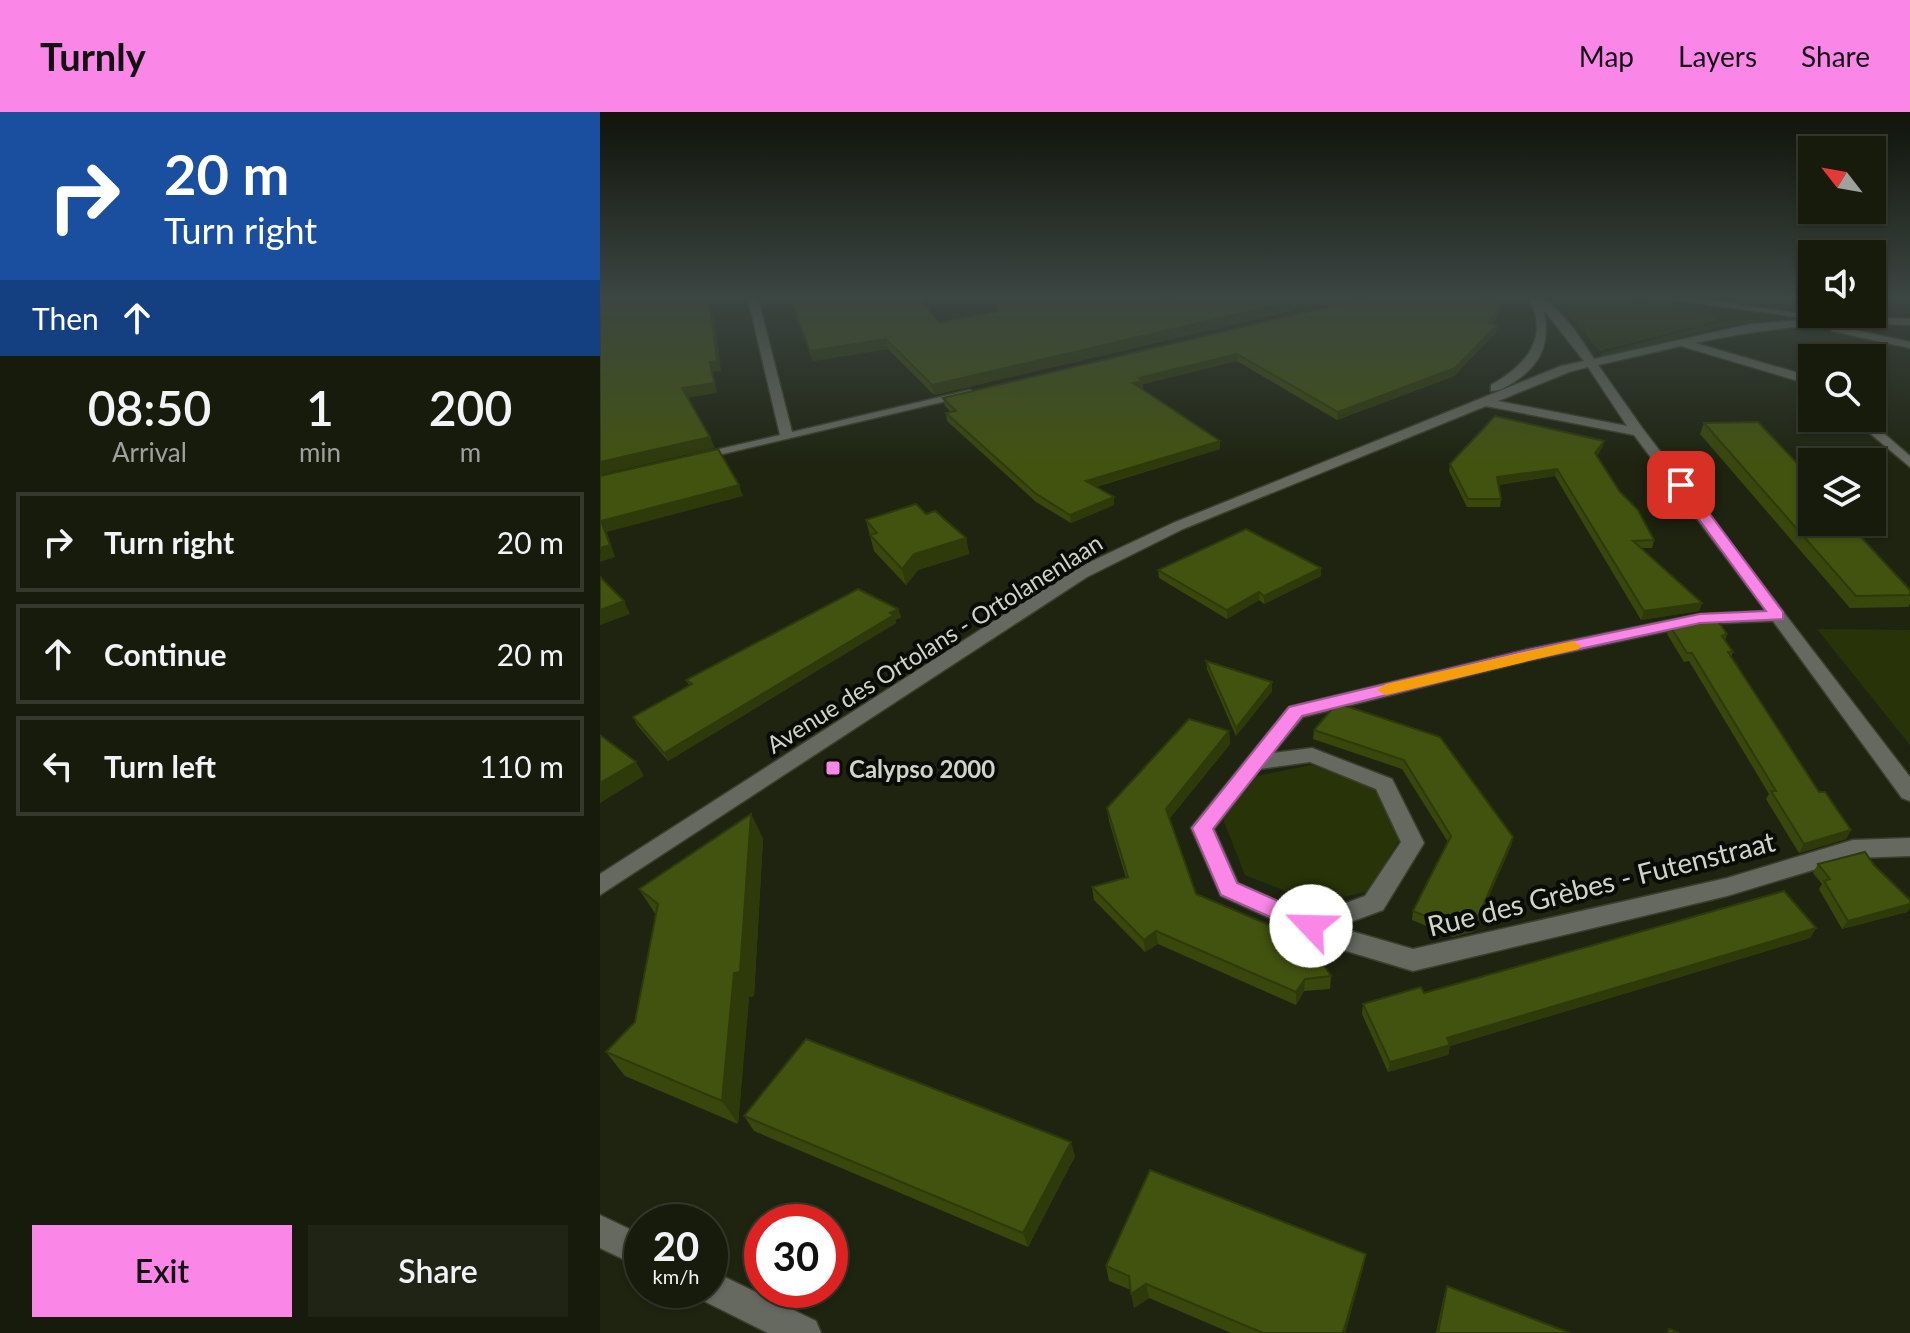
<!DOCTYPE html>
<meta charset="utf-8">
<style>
:root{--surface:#161b0c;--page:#1f2415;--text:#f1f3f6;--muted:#9ea19d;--line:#35392d;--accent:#fa87e7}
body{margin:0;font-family:Lato,sans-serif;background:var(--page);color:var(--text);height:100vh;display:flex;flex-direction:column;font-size:30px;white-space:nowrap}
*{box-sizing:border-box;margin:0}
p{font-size:26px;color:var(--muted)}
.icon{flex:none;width:44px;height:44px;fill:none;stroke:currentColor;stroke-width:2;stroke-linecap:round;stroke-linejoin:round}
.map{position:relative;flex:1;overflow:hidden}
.side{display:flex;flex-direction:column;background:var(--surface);width:600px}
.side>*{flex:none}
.guide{background:#1a4fa0;color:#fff;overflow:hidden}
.needle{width:52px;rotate:301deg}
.fabs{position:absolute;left:1198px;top:24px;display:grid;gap:16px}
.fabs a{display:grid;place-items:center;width:88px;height:88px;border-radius:0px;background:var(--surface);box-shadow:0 2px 6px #0004,0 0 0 2px var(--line);font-size:40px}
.speed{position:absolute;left:24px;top:1092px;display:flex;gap:16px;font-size:40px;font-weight:700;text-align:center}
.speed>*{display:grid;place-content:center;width:104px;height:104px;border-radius:50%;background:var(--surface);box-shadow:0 2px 6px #0004,0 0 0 2px var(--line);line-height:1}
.speed small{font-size:20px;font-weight:400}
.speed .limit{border:12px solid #d22;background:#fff;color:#111}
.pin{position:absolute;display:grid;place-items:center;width:68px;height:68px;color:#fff;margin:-34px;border-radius:16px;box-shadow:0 4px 12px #0006}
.me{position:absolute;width:88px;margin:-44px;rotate:294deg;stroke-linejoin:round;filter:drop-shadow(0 0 6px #0008)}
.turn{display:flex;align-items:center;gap:28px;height:168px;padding:0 32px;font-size:36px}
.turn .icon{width:104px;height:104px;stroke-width:2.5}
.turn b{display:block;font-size:56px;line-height:68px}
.then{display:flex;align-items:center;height:76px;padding:0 32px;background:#0003;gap:16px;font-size:30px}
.eta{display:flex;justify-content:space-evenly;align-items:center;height:136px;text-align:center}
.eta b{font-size:48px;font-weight:600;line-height:56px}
.action{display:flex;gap:16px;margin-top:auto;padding:16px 32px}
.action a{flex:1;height:92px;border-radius:0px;background:var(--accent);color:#111;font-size:32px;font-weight:600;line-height:92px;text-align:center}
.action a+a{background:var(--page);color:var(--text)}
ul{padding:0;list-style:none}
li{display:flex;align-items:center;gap:24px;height:100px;margin:0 16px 12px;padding:0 16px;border:4px solid var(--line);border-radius:0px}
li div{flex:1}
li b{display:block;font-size:30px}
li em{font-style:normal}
header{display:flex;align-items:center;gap:48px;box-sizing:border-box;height:112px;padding:0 40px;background:var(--accent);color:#111}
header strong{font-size:38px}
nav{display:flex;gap:44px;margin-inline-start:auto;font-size:28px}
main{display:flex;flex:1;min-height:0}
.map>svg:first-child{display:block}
.green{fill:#283407}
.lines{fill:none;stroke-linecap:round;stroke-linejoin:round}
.minor-casing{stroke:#3a402d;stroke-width:3}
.minor{fill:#65695f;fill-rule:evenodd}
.wall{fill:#39470d}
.shaded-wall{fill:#2e3a0a}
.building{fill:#42530f;stroke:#2e3a0a;stroke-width:2}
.route{fill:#fa87e7;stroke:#a25896;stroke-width:2}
.slow{fill:#f59e0b}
.poi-dot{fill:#fa87e7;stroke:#090c05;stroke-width:3}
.labels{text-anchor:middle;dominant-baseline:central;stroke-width:8;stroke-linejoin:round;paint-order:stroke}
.street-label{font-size:24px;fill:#d0d4c8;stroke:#090c05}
.poi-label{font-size:24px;font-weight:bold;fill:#d0d4c8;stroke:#090c05;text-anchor:start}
.near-street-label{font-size:28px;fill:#d0d4c8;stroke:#090c05}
</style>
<header>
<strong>Turnly</strong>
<nav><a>Map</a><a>Layers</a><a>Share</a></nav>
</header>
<main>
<section class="side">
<div class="guide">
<div class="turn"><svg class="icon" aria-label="right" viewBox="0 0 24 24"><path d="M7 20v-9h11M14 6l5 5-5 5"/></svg><div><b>20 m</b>Turn right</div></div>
<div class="then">Then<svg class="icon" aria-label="ahead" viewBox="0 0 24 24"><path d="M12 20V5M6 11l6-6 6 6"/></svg></div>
</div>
<div class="eta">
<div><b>08:50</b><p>Arrival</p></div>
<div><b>1</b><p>min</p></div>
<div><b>200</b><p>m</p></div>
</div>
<ul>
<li><svg class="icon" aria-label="right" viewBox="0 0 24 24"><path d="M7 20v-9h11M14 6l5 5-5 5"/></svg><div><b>Turn right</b></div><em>20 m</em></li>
<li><svg class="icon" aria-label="ahead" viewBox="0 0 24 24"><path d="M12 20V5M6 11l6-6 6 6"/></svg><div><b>Continue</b></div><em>20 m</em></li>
<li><svg class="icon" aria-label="left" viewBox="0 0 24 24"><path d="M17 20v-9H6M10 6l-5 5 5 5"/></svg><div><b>Turn left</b></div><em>110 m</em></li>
</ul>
<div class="action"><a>Exit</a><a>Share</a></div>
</section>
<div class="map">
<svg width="1310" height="1221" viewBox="0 0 1310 1221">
<rect width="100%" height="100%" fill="#1e2410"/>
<g class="green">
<polygon points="998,183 1113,202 1119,209 999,239 959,189"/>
<polygon points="1148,207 1165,209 1116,216 1016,243 1002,243 1002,241 1111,212"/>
<polygon points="1217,517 1310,518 1310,633"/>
<polygon points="711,653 772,674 802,723 770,779 716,791 645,763 623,707 653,665"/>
</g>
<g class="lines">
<g class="minor-casing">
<g id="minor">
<polygon points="147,183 157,183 192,320 370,278 376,282 89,350 89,344 180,323"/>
<path d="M927,183C955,183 980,226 994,247L1151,212L1253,204L1310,207V213C1237,209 1166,215 1095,231L1212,265V273L1081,234L998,253L1043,317L1310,665V689L1302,686L1173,509L1100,512L928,549L703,605L673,641L712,636L792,667L824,731L783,798L737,815L813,837L1127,766L1253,728L1310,726V744L1253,746L1127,784L813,859L733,835L621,784L591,716L689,595L928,537L1100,502L1166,499L1034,323L886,294L583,417L487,465L0,783V762L475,457L573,411L961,254L984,249L943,197C951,229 942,252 914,270C906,275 900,279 891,279V273C926,253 952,225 927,183ZM988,255L1027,314L898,289L969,260ZM710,650L776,677L801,730L765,784L711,804L638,771L614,717L660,657Z"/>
<polygon points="1041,183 1072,183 1202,202 1197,205"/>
<polygon points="1236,214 1310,230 1310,236 1232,219 1231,217"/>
<polygon points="1252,306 1266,306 1310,344 1310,355"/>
<polygon points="0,1103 42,1123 42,1156 0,1136"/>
<polygon points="110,1158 216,1209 221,1221 168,1221 98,1186 95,1178 110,1178"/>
</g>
</g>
<use href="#minor" class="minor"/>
</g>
<g class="wall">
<polygon points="188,183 318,183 339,211 397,199 392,183 560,183 566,188 591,183 759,183 334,283 288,237 213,249"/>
<polygon points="1141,183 1212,183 1212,194"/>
<polygon points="1272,183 1310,183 1310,191 1272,193"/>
<polygon points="903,196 892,212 897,213 896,220 854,264 737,308 637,249 543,272 543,276 541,277 620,329 620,337 496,375 514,385 514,393 471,411 436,390 347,309 346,301 351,300 345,294 343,286"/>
<polygon points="1104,311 1212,410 1310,478 1310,492 1308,495 1250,496 1100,322"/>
<polygon points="1004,329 1002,336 997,344 1020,380 1054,428 1052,436 1041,436 1102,491 1099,499 1041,508 955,364 898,373 901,387 900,395 867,395 849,359 850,352"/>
<polygon points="326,402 366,426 369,442 318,458 306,473 274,439 266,408"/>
<polygon points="721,456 721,464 664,492 659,488 627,507 559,466 558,458"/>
<polygon points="298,497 301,505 295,508 296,511 68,649 37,613 33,605 89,573 86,568"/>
<polygon points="1070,514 1127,522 1125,528 1133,540 1131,545 1219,680 1251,718 1246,727 1199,741 1166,687 1169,682 1089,549 1084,550 1067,522"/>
<polygon points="606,549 672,570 672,579 636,624 607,557"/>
<polygon points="737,591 913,725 911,734 873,820 853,825 812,808 813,799 848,730 802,657 713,627 714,618"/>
<polygon points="629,619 630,632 569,707 596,782 724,836 722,850 731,864 730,877 704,879 696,893 558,832 545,840 494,788 492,775 526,766 509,709 507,696"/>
<polygon points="151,702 163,727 154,884 149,885 138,1012 25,964 6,940 35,910 56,803 39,777"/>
<polygon points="1218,752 1274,753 1310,788 1310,796 1307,800 1242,817 1219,777 1222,772 1213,761"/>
<polygon points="1216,816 1210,826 850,934 848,943 788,960 762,902 763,892"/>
<polygon points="144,1004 475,1044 428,1135 154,1019"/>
<polygon points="766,1142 763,1156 745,1221 631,1221 549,1186 534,1196 531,1178 509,1169 506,1154"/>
<polygon points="847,1174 970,1221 836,1221 843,1188"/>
</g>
<g class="shaded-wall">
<polygon points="109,183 112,188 121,259 113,260 117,281 86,286 82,276 110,250"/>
<polygon points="720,183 759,183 334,283 332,273"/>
<polygon points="904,189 903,196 887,218 889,211"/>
<polygon points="897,213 896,220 854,264 737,308 738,300"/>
<polygon points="286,227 288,237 213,249 210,239"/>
<polygon points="637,242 637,249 543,272 543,276 533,279 533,271 539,266"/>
<polygon points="110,325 115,336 0,363 0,350"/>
<polygon points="620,329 620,337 487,377 486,369"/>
<polygon points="1004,329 1002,336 994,349 995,341"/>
<polygon points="957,357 955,364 895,373 897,365"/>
<polygon points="139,373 143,384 7,420 15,445 0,450 1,409"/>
<polygon points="514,385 514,393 471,411 470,403"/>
<polygon points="366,426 369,442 318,458 306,473 302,457 314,442"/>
<polygon points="721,456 721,464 664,492 664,484"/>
<polygon points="659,480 659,488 627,507 627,498"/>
<polygon points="24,489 30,502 0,513 0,498"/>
<polygon points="1102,491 1099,499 1041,508 1044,499"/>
<polygon points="298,497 301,505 295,508 296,511 68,649 64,641"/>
<polygon points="672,570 672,579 636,624 636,616"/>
<polygon points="629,619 630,632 567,710 566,697"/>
<polygon points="36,650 44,664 0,691 0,671"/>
<polygon points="151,702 163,727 154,884 149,885 138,1012 122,989"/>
<polygon points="1251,718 1246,727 1199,741 1204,732"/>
<polygon points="913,725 911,734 873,820 853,825 855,816"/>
<polygon points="1310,792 1310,796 1307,800 1242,817 1248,809"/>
<polygon points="1216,816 1210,826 850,934 848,943 788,960 790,950 847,926"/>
<polygon points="556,819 558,832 545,840 544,828"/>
<polygon points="724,836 723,848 717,857 718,844"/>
<polygon points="705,867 704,879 696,893 696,880"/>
<polygon points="471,1030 475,1044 428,1135 423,1121"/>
<polygon points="766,1142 763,1156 745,1221 743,1221"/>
<polygon points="546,1172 549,1186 534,1196 531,1182"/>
</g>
<g class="building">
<polygon points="10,183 55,183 55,185 73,183 109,183 117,249 110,250 114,271 82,276 110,325 0,350 0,185"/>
<polygon points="189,183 318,183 339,211 398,199 393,183 560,183 566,188 591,183 720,183 332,273 286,227 210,239"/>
<polygon points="777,183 859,183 904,189 889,211 897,213 855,256 738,300 637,242 539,266 543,269 533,271 620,329 486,369 514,385 470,403 435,381 346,301 356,299 343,286"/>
<polygon points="1189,183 1212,183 1212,187"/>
<polygon points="1272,183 1310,183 1310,184 1272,186"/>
<polygon points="895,304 1004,329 995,341 1020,380 1038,398 1054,428 1033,429 1102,491 1044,499 957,357 897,365 901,387 868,387 850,352"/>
<polygon points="1158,310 1212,367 1212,410 1247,410 1310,478 1310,483 1256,484 1104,311"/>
<polygon points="118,337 139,373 1,409 10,433 0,436 0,364"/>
<polygon points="316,392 326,402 335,399 366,426 314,442 302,457 270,423 277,421 266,408"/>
<polygon points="646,417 721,456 664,484 659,480 627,498 558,458"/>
<polygon points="0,465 24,489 0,498"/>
<polygon points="258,477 298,497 290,501 294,503 64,641 33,605 92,572 86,568"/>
<polygon points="1116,506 1127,522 1122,524 1133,540 1128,540 1219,680 1225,680 1251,718 1204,732 1171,679 1176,679 1092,541 1087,541 1070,514"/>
<polygon points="606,549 672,570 636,616"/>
<polygon points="737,591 840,625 913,725 875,812 855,816 813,799 851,724 804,648 714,618"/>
<polygon points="589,607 629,619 566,697 596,782 724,836 718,844 731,864 705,867 696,880 556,819 544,828 492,775 528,765 507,696"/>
<polygon points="0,623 36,650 0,671"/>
<polygon points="151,702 140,860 134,861 122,989 6,940 35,910 58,792 39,777"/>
<polygon points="1265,740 1274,753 1310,788 1310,792 1248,809 1224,769 1230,767 1218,752"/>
<polygon points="1184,779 1216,816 847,926 850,933 790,950 763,892 821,875 824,881"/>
<polygon points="206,927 471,1030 423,1121 144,1004"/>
<polygon points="550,1058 766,1142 743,1221 663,1221 546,1172 531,1182 529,1164 506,1154"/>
<polygon points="847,1174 970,1221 838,1221"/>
<polygon points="1069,1217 1079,1221 1068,1221"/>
</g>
<linearGradient id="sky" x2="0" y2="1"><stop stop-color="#101409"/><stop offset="0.52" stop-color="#3b4542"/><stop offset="1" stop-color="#3b4542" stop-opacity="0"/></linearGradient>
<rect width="1310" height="354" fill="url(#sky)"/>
<polygon class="route" points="1076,370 1086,370 1183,500 1183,507 1100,511 928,548 702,604 613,717 637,771 719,807 722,814 719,820 711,823 621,783 592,716 689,595 928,538 1100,502 1166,499 1076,376"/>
<polygon class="slow" points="973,529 981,534 979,537 786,583 777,578 786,572"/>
<rect class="poi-dot" x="225" y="648" width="16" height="16" rx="4"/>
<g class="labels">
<g class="street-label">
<text transform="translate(334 531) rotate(-32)">Avenue des Ortolans - Ortolanenlaan</text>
</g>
<g class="poi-label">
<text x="249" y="656">Calypso 2000</text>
</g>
<g class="near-street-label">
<text transform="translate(1001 771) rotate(-14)">Rue des Grèbes - Futenstraat</text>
</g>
</g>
</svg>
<div class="fabs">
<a><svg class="needle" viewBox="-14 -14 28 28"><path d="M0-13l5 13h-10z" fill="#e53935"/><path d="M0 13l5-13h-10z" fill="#9ea19d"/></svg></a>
<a><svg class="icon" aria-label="sound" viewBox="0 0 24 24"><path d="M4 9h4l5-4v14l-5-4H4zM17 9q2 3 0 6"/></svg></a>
<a><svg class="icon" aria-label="search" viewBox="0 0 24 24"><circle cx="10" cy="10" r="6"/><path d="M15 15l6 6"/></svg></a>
<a><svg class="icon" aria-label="layers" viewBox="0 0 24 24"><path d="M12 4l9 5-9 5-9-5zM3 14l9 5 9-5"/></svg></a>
</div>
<div class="speed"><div>20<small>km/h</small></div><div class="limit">30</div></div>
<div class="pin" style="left:1081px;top:373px;background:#d93025"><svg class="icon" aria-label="arrive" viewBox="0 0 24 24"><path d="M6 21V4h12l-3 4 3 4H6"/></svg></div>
<svg class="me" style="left:711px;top:814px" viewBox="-20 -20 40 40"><circle r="19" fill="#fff"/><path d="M0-13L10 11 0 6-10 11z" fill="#fa87e7"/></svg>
</div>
</main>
